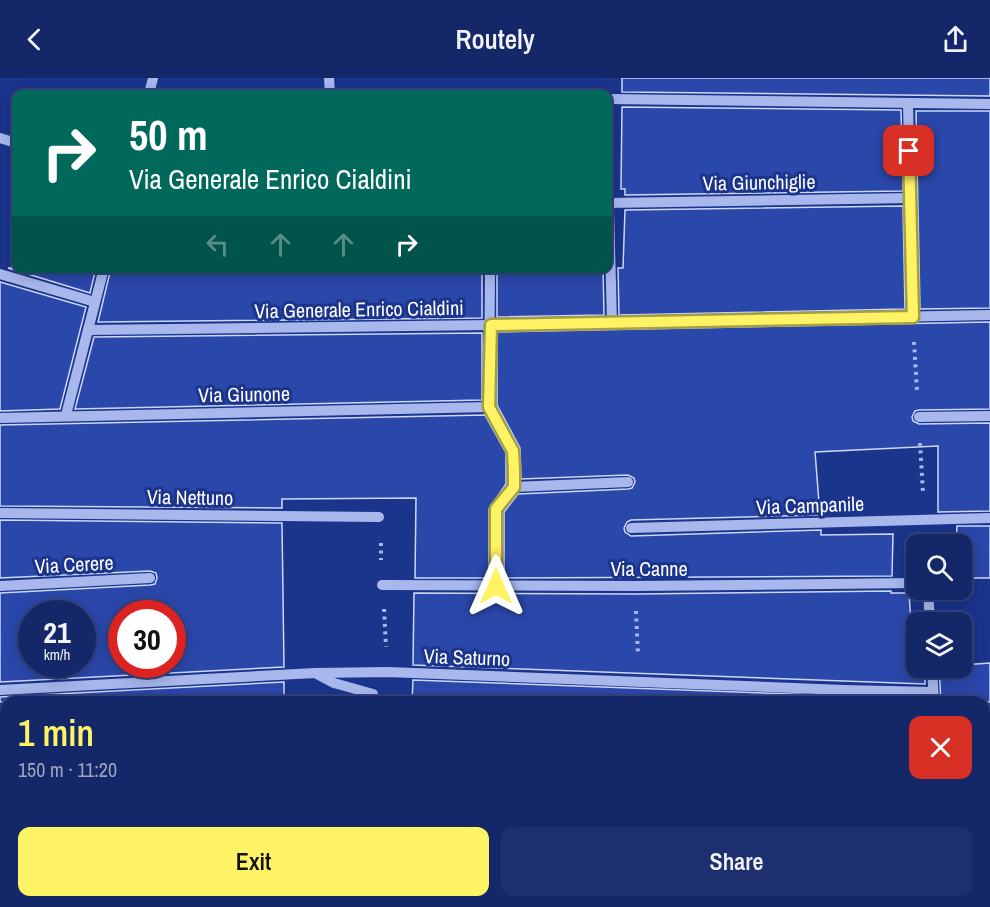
<!DOCTYPE html>
<meta charset="utf-8">
<style>
:root{--surface:#142769;--page:#1d2f6f;--text:#f1f3f6;--muted:#9da5c0;--line:#33447d;--accent:#fef365}
body{margin:0;font-family:"Archivo Narrow",sans-serif;background:var(--page);color:var(--text);height:100vh;display:flex;flex-direction:column;font-size:22px;white-space:nowrap}
*{box-sizing:border-box;margin:0}
p{font-size:20px;color:var(--muted)}
.icon{flex:none;width:33px;height:33px;fill:none;stroke:currentColor;stroke-width:2;stroke-linecap:round;stroke-linejoin:round}
.map{position:relative;flex:1;overflow:hidden}
.side{position:absolute;left:0px;top:618px;width:990px;height:212px;display:flex;flex-direction:column;background:var(--surface);border-radius:18px 18px 0 0;box-shadow:0 3px 15px #0003,0 0 0 2px var(--line)}
.side>*{flex:none}
.top-card{position:absolute;left:12px;top:12px;width:600px;height:183px;border-radius:12px;box-shadow:0 3px 15px #0003,0 0 0 2px var(--line);background:#00695c;color:#fff;overflow:hidden}
.controls{position:absolute;left:906px;top:456px;display:grid;gap:12px}
.controls a{display:grid;place-items:center;width:66px;height:66px;border-radius:12px;background:var(--surface);box-shadow:0 3px 15px #0003,0 0 0 2px var(--line);font-size:30px}
.speed{position:absolute;left:18px;top:522px;display:flex;gap:12px;font-size:30px;font-weight:700;text-align:center}
.speed>*{display:grid;place-content:center;width:78px;height:78px;border-radius:50%;background:var(--surface);box-shadow:0 3px 15px #0003,0 0 0 2px var(--line);line-height:1}
.speed small{font-size:15px;font-weight:400}
.speed .limit{border:9px solid #d22;background:#fff;color:#111}
.pin{position:absolute;display:grid;place-items:center;width:51px;height:51px;color:#fff;margin:-26px;border-radius:12px;box-shadow:0 3px 9px #0006}
.me{position:absolute;width:66px;margin:-33px;rotate:0deg;stroke-linejoin:round;filter:drop-shadow(0 0 4px #0008)}
.turn{display:flex;align-items:center;gap:21px;height:126px;padding:0 18px;font-size:27px}
.turn .icon{width:78px;height:78px;stroke-width:2.5}
.turn b{display:block;font-size:42px;line-height:51px}
.lanes{display:flex;align-items:center;height:57px;padding:0 18px;background:#0003;justify-content:center;gap:30px;direction:ltr}
.lanes .off{opacity:.35}
.round{display:grid;place-items:center;flex:none;width:63px;height:63px;border-radius:12px;background:var(--page)}
.overview{display:flex;align-items:center;justify-content:space-between;height:102px;padding:0 18px}
h1{font-size:36px;font-weight:600;line-height:45px;color:var(--accent)}
.primary-button{display:flex;gap:12px;margin-top:auto;padding:12px 18px}
.primary-button a{flex:1;height:69px;border-radius:12px;background:var(--accent);color:#111;font-size:24px;font-weight:600;line-height:69px;text-align:center}
.primary-button a+a{background:var(--page);color:var(--text)}
header{display:flex;justify-content:space-between;align-items:center;height:78px;padding:0 18px;background:var(--surface);font-size:27px;font-weight:600}
.map>svg:first-child{display:block}
.building{fill:#2a47aa;stroke:#cdd8f9;stroke-width:1.5;fill-rule:evenodd}
.lines{fill:none;stroke-linecap:round;stroke-linejoin:round}
.path{stroke:#a8b8ed;stroke-width:4;stroke-dasharray:3 4.5;stroke-linecap:butt}
.minor{stroke:#a8b8ed;stroke-width:10}
.route-casing{stroke:#a59e42;stroke-width:15}
.route{stroke:#fef365;stroke-width:10}
.labels{text-anchor:middle;dominant-baseline:central;stroke-width:6;stroke-linejoin:round;paint-order:stroke}
.street-label{font-size:20px;fill:#fff;stroke:#1b348c}
</style>
<header><svg class="icon" aria-label="back" viewBox="0 0 24 24"><path d="M15 5l-7 7 7 7"/></svg>Routely<svg class="icon" aria-label="share" viewBox="0 0 24 24"><path d="M12 15V3M7 8l5-5 5 5M5 13v7h14v-7"/></svg></header>
<div class="map">
<svg width="990" height="829" viewBox="0 0 990 829">
<rect width="100%" height="100%" fill="#1b348c"/>
<g class="building">
<polygon points="622,0 990,0 990,18 622,14"/>
<polygon points="622,29 901,32 903,113 625,117 625,111 621,111"/>
<polygon points="916,33 990,33 990,230 920,231"/>
<polygon points="903,128 905,231 619,237 618,190 623,190 625,132"/>
<polygon points="8,190 96,190 90,215"/>
<polygon points="111,190 482,190 482,240 98,244"/>
<polygon points="497,190 603,190 604,237 497,239"/>
<polygon points="0,204 86,229 60,331 0,333"/>
<polygon points="990,244 990,331 919,332 915,333 912,339 913,343 919,346 990,345 990,433 938,434 938,368 815,374 820,437 631,442 627,444 624,450 625,454 631,458 821,452 821,457 893,456 892,498 504,500 504,434 518,416 628,411 632,410 635,404 634,400 628,397 521,401 520,370 497,327 497,254"/>
<polygon points="482,255 482,322 75,331 94,259"/>
<polygon points="485,337 506,375 506,406 489,431 489,500 415,500 416,420 282,421 282,430 0,428 0,347"/>
<path d="M0,442L282,445L284,589L0,604V515L150,507L155,506L157,500L156,495L150,493L0,500ZM32,536H82V586H32ZM122,536H172V586H122Z"/>
<polygon points="957,448 990,448 990,500 962,500 962,466 956,466"/>
<polygon points="891,513 891,515 909,515 914,590 925,590 925,606 413,587 414,515 636,516"/>
<polygon points="990,585 990,624 941,624 939,590 962,590 962,587"/>
<polygon points="413,602 926,621 926,624 412,624"/>
<polygon points="284,604 284,624 0,624 0,619"/>
</g>
<g class="lines">
<g class="path">
<polyline points="914,264 917,313"/>
<polyline points="920,365 923,415"/>
<polyline points="381,465 381,482"/>
<polyline points="384,531 386,569"/>
<polyline points="636,533 638,577"/>
</g>
<g class="minor">
<polyline points="329,0 330,16"/>
<polyline points="149,16 153,0"/>
<polyline points="608,21 990,26"/>
<polyline points="908,26 913,239"/>
<polyline points="0,60 16,65"/>
<polyline points="608,92 612,245"/>
<polyline points="608,125 910,120"/>
<polyline points="490,190 489,329 513,373 514,409 496,431 497,508"/>
<polyline points="0,196 95,224"/>
<polyline points="88,252 491,247 990,237"/>
<polyline points="66,337 104,190"/>
<polyline points="919,339 990,338"/>
<polyline points="0,340 489,329"/>
<polyline points="514,409 628,404"/>
<polyline points="0,435 379,439"/>
<polyline points="631,450 990,440"/>
<polyline points="382,507 636,508 916,505"/>
<polyline points="0,508 150,500"/>
<polyline points="928,512 930,544"/>
<polyline points="932,590 934,624"/>
<polyline points="317,596 334,605 373,616 373,624"/>
<polyline points="0,612 315,595 388,594 844,612 933,614"/>
<polyline points="0,698 6,698"/>
<polyline points="0,792 6,791"/>
<polyline points="124,824 124,829"/>
<polyline points="945,824 946,829"/>
<polyline points="367,829 367,824"/>
</g>
</g>
<g class="lines">
<g class="route-casing">
<polyline id="route" points="496,508 496,431 514,409 514,391 513,373 489,329 491,247 913,239 909,73"/>
</g>
<use href="#route" class="route"/>
</g>
<g class="labels">
<g class="street-label">
<text transform="translate(759 104) rotate(-1)">Via Giunchiglie</text>
<text transform="translate(359 231) rotate(-1)">Via Generale Enrico Cialdini</text>
<text transform="translate(244 316) rotate(-1)">Via Giunone</text>
<text transform="translate(190 419) rotate(1)">Via Nettuno</text>
<text transform="translate(810 427) rotate(-2)">Via Campanile</text>
<text transform="translate(74 486) rotate(-3)">Via Cerere</text>
<text x="649" y="490">Via Canne</text>
<text transform="translate(467 579) rotate(2)">Via Saturno</text>
</g>
</g>
</svg>
<div class="controls">
<a><svg class="icon" aria-label="search" viewBox="0 0 24 24"><circle cx="10" cy="10" r="6"/><path d="M15 15l6 6"/></svg></a>
<a><svg class="icon" aria-label="layers" viewBox="0 0 24 24"><path d="M12 4l9 5-9 5-9-5zM3 14l9 5 9-5"/></svg></a>
</div>
<div class="speed"><div>21<small>km/h</small></div><div class="limit">30</div></div>
<div class="pin" style="left:909px;top:73px;background:#d93025"><svg class="icon" aria-label="arrive" viewBox="0 0 24 24"><path d="M6 21V4h12l-3 4 3 4H6"/></svg></div>
<svg class="me" style="left:496px;top:508px" viewBox="-20 -20 40 40"><path d="M0-17L14 15 0 8-14 15z" fill="#fef365" stroke="#fff" stroke-width="4"/></svg>
<div class="top-card">
<div class="turn"><svg class="icon" aria-label="right" viewBox="0 0 24 24"><path d="M7 20v-9h11M14 6l5 5-5 5"/></svg><div><b>50 m</b>Via Generale Enrico Cialdini</div></div>
<div class="lanes"><svg class="icon off" aria-label="left" viewBox="0 0 24 24"><path d="M17 20v-9H6M10 6l-5 5 5 5"/></svg><svg class="icon off" aria-label="ahead" viewBox="0 0 24 24"><path d="M12 20V5M6 11l6-6 6 6"/></svg><svg class="icon off" aria-label="ahead" viewBox="0 0 24 24"><path d="M12 20V5M6 11l6-6 6 6"/></svg><svg class="icon" aria-label="right" viewBox="0 0 24 24"><path d="M7 20v-9h11M14 6l5 5-5 5"/></svg></div>
</div>
<section class="side">
<div class="overview"><div><h1>1 min</h1><p>150 m · 11:20</p></div><a class="round" style="background:#d93025;color:#fff"><svg class="icon" aria-label="close" viewBox="0 0 24 24"><path d="M6 6l12 12M18 6L6 18"/></svg></a></div>
<div class="primary-button"><a>Exit</a><a>Share</a></div>
</section>
</div>
